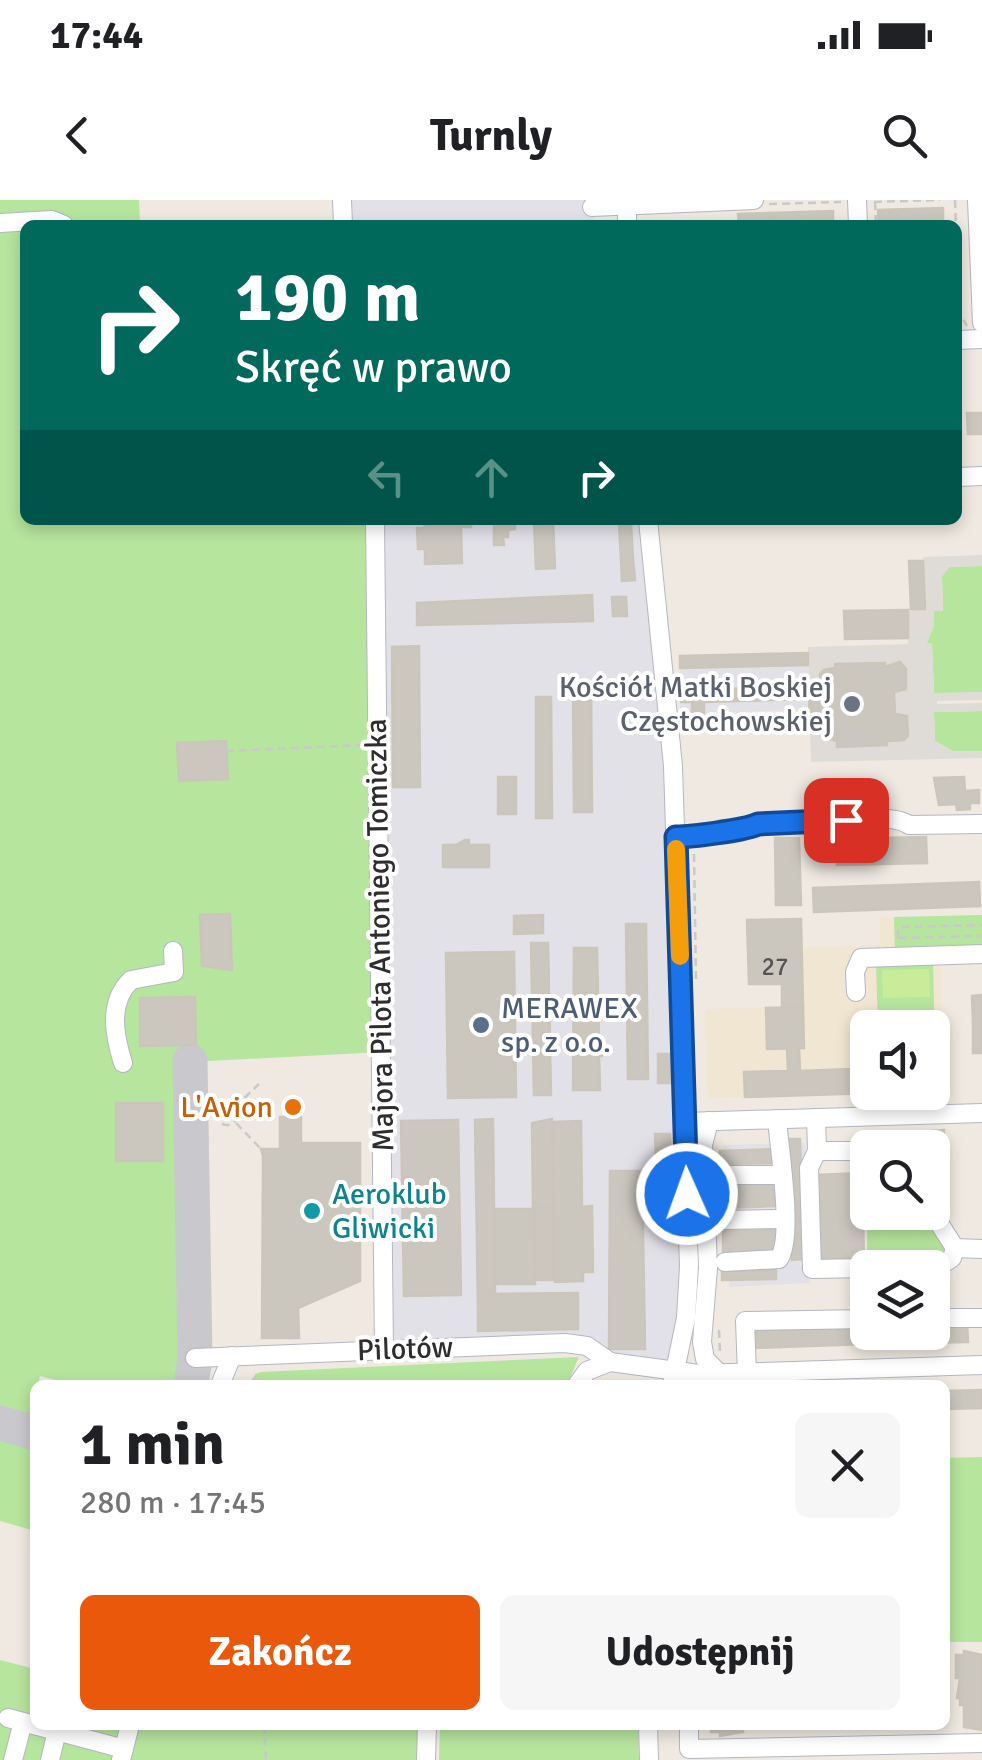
<!DOCTYPE html>
<html lang="pl">
<meta charset="utf-8">
<style>
:root{--surface:#fff;--page:#f6f6f6;--text:#202124;--muted:#757577;--accent:#ea580c}
body{margin:0;font-family:Signika,sans-serif;background:var(--page);color:var(--text);height:100vh;display:flex;flex-direction:column;font-size:38px;white-space:nowrap}
*{box-sizing:border-box;margin:0}
p{font-size:32px;color:var(--muted)}
.icon{flex:none;width:55px;height:55px;fill:none;stroke:currentColor;stroke-width:2;stroke-linecap:round;stroke-linejoin:round}
.map{position:relative;flex:1;overflow:hidden}
.panel{position:absolute;left:30px;top:1180px;width:920px;height:350px;display:flex;flex-direction:column;background:var(--surface);border-radius:15px;box-shadow:0 5px 15px #0003}
.panel>*{flex:none}
.guide{position:absolute;left:20px;top:20px;width:942px;height:305px;border-radius:15px;box-shadow:0 5px 15px #0003;background:#00695c;color:#fff;overflow:hidden}
.buttons{position:absolute;left:850px;top:810px;display:grid;gap:20px}
.buttons a{display:grid;place-items:center;width:100px;height:100px;border-radius:15px;background:var(--surface);box-shadow:0 5px 15px #0003;font-size:50px}
.pin{position:absolute;display:grid;place-items:center;width:85px;height:85px;color:#fff;margin:-42px;border-radius:20px;box-shadow:0 5px 15px #0006}
.me{position:absolute;width:110px;margin:-55px;rotate:358deg;stroke-linejoin:round;filter:drop-shadow(0 0 8px #0008)}
.turn{display:flex;align-items:center;gap:35px;height:210px;padding:0 50px;font-size:45px}
.turn .icon{width:130px;height:130px;stroke-width:2.5}
.turn b{display:block;font-size:70px;line-height:85px}
.lanes{display:flex;align-items:center;height:95px;padding:0 50px;background:#0003;justify-content:center;gap:50px;direction:ltr}
.lanes .off{opacity:.35}
.round{display:grid;place-items:center;flex:none;width:105px;height:105px;border-radius:15px;background:var(--page)}
.head{display:flex;align-items:center;justify-content:space-between;height:170px;padding:0 50px}
h1{font-size:60px;font-weight:800;line-height:75px}
.primary-button{display:flex;gap:20px;margin-top:auto;padding:20px 50px}
.primary-button a{flex:1;height:115px;border-radius:15px;background:var(--accent);color:#fff;font-size:40px;font-weight:800;line-height:115px;text-align:center}
.primary-button a+a{background:var(--page);color:var(--text)}
.status{display:flex;justify-content:space-between;align-items:center;height:70px;padding:0 50px;background:var(--surface);direction:ltr}
.status svg{height:28px;fill:currentColor}
header{display:flex;justify-content:space-between;align-items:center;height:130px;padding:0 50px;background:var(--surface);font-size:45px;font-weight:800}
.map>svg:first-child{display:block}
.industrial{fill:#e3e1e8}
.education{fill:#f0e6d1}
.green{fill:#b6e59e}
.pitch{fill:#c9ec9a}
.plaza{fill:#dfdcd8;fill-rule:evenodd}
.lines{fill:none;stroke-linecap:round;stroke-linejoin:round}
.taxiway{stroke:#c9c8cc;stroke-width:35}
.building{fill:#cbc7bf;stroke:#cbc5ba;stroke-width:2.5}
.minor-casing{stroke:#b4b7c1;stroke-width:20}
.path{stroke:#c9c9c9;stroke-width:2.5;stroke-dasharray:8 5;stroke-linecap:butt}
.minor{stroke:#fff;stroke-width:18}
.route-casing{stroke:#114b97;stroke-width:25}
.route{stroke:#1a73e8;stroke-width:18}
.slow{stroke:#f59e0b;stroke-width:18}
.worship-dot{fill:#6b7280;stroke:#fff;stroke-width:4}
.service-dot{fill:#5c6f8a;stroke:#fff;stroke-width:4}
.food-dot{fill:#e8710a;stroke:#fff;stroke-width:4}
.culture-dot{fill:#0f9aa8;stroke:#fff;stroke-width:4}
.labels{text-anchor:middle;dominant-baseline:central;stroke-width:8;stroke-linejoin:round;paint-order:stroke}
.number-label{font-size:25px;fill:#555452}
.worship-label{font-size:30px;fill:#5b616d;stroke:#fff;text-anchor:end}
.street-label{font-size:30px;fill:#2e2e2e;stroke:#fff}
.service-label{font-size:30px;fill:#4e5e75;stroke:#fff;text-anchor:start}
.food-label{font-size:30px;fill:#c56008;stroke:#fff;text-anchor:end}
.culture-label{font-size:30px;fill:#0d838f;stroke:#fff;text-anchor:start}
</style>
<div class="status"><b>17:44</b><svg viewBox="0 0 49 12"><path d="M0 12V9h3v3zM5 12V6h3v6zM10 12V3h3v9zM15 12V0h3v12zM26 1h20v11H26zM47 4h2v5h-2z"/></svg></div>
<header><svg class="icon" aria-label="back" viewBox="0 0 24 24"><path d="M15 5l-7 7 7 7"/></svg>Turnly<svg class="icon" aria-label="search" viewBox="0 0 24 24"><circle cx="10" cy="10" r="6"/><path d="M15 15l6 6"/></svg></header>
<div class="map">
<svg width="982" height="1560" viewBox="0 0 982 1560">
<rect width="100%" height="100%" fill="#efe9e1"/>
<g class="industrial">
<polygon points="342,0 591,0 595,25 343,25"/>
<polygon points="375,320 648,320 664,461 689,1066 675,1173 593,1149 384,1150"/>
<polygon points="808,453 809,509 680,515 680,456"/>
<polygon points="805,943 810,1083 729,1087 723,945"/>
</g>
<polygon class="education" points="982,715 941,762 944,891 933,892 932,828 868,828 868,892 904,893 708,898 705,809 803,807 802,747 880,745 880,718"/>
<g class="green">
<polygon points="0,0 139,0 140,25 25,25 25,320 375,320 382,852 190,862 195,1158 191,1185 77,1185 40,1176 38,1185 35,1185 27,1230 35,1233 35,1331 0,1321"/>
<polygon points="982,366 982,492 934,494 932,444 926,443 934,426 934,411 943,410 942,376 949,367"/>
<polygon points="982,511 982,551 953,551 935,541 934,512"/>
<polygon points="982,715 982,751 895,753 894,717"/>
<polygon points="933,764 936,892 933,892 932,828 878,827 876,765"/>
<polygon points="867,960 868,1012 925,1013 946,1044 947,1053 867,1065"/>
<polygon points="579,1157 567,1185 251,1185 255,1174 261,1172"/>
<polygon points="982,1257 982,1442 945,1442 945,1258"/>
<polygon points="0,1460 35,1469 35,1525 419,1525 418,1560 0,1560"/>
<polygon points="440,1525 638,1525 639,1560 439,1560"/>
</g>
<polygon class="pitch" points="929,769 930,797 883,798 882,770"/>
<path class="plaza" d="M982,355V366L950,367L942,376L943,411H934V426L927,443H932L934,493L982,492V500L937,501V504L982,503V511L934,512L935,541L953,551H982V558L811,562L808,447L908,444V410L925,408L923,357ZM900,462L906,470V489L894,492L895,514L907,516L908,536L904,540L887,541L886,545L837,547V541L821,536L822,517L810,516V495L821,494L820,474L824,470L835,468L836,464L884,463L885,467Z"/>
<g class="lines">
<g class="taxiway">
<polyline points="190,861 195,1158 191,1185"/>
<polyline points="0,1223 35,1233"/>
</g>
</g>
<g class="building">
<polygon points="943,8 943,25 879,25 878,10"/>
<polygon points="833,11 833,25 801,25 801,12"/>
<polygon points="801,12 801,25 770,25 769,13"/>
<polygon points="769,13 770,25 739,25 738,14"/>
<polygon points="967,213 982,213 982,234 968,234"/>
<polygon points="424,320 470,320 471,327 461,327 462,363 425,364 425,349 418,349 417,328 425,328"/>
<polygon points="534,320 553,320 555,368 536,369"/>
<polygon points="494,322 515,322 515,329 508,330 508,337 503,337 504,345 494,345"/>
<polygon points="619,324 631,324 633,359 621,359"/>
<polygon points="621,359 633,359 635,380 622,381"/>
<polygon points="909,361 923,361 925,409 911,409"/>
<polygon points="592,395 593,421 417,425 417,403"/>
<polygon points="612,397 626,397 627,416 613,416"/>
<polygon points="908,410 908,438 845,439 844,411"/>
<polygon points="419,446 420,587 393,587 392,447"/>
<polygon points="808,453 808,465 680,468 680,456"/>
<polygon points="900,462 906,469 906,489 894,492 895,514 907,516 908,536 904,540 887,541 887,545 837,547 837,541 821,536 822,517 810,517 809,495 821,494 820,474 824,470 835,468 835,464 885,463 885,467"/>
<polygon points="591,486 592,612 574,612 573,487"/>
<polygon points="809,487 809,499 704,502 704,514 692,514 692,502 681,502 680,490"/>
<polygon points="536,497 551,497 552,618 536,618"/>
<polygon points="226,541 228,579 179,581 177,543"/>
<rect x="498" y="577" width="18" height="37"/>
<polygon points="964,577 965,591 979,590 979,603 970,603 970,609 957,610 956,604 939,605 934,578"/>
<polygon points="926,637 927,663 837,665 836,639"/>
<polygon points="775,638 799,638 801,705 776,705"/>
<polygon points="465,640 469,640 469,645 489,645 489,667 443,667 443,645 456,645"/>
<polygon points="979,682 980,706 814,712 813,688"/>
<polygon points="230,714 232,770 202,766 200,715"/>
<polygon points="543,715 543,733 514,734 514,716"/>
<polygon points="801,719 803,807 782,808 782,784 749,784 747,720"/>
<polygon points="626,724 646,724 648,879 628,879"/>
<polygon points="531,743 548,743 551,895 534,895"/>
<polygon points="574,748 597,748 599,844 602,844 605,850 602,856 599,856 600,890 573,890"/>
<polygon points="514,752 516,897 448,898 446,753"/>
<polygon points="982,795 982,823 973,823 972,796"/>
<polygon points="195,797 196,845 140,846 140,798"/>
<polygon points="803,807 804,848 767,849 766,808"/>
<rect x="973" y="823" width="9" height="30"/>
<polygon points="787,848 799,848 800,871 851,869 851,866 868,869 868,892 875,893 745,897 744,872 788,871"/>
<rect x="658" y="854" width="12" height="29"/>
<rect x="116" y="903" width="47" height="58"/>
<polygon points="280,917 301,917 301,943 360,943 360,1081 298,1108 299,1138 262,1138 263,956 261,949 280,949"/>
<polygon points="493,919 495,1094 485,1094 485,1110 478,1110 475,920"/>
<polygon points="552,919 553,1007 533,1008 532,923"/>
<polygon points="458,920 461,1095 404,1096 401,921"/>
<polygon points="581,921 582,1007 592,1006 593,1072 583,1072 583,1081 555,1082 553,922"/>
<polygon points="944,930 942,971 932,971 932,948 923,948 933,947 933,931"/>
<polygon points="655,934 670,934 673,1018 658,1019"/>
<polygon points="789,939 800,939 803,1059 792,1060"/>
<polygon points="775,949 775,963 720,964 720,951"/>
<polygon points="610,971 642,971 645,1149 609,1149"/>
<polygon points="862,973 864,1060 819,1061 816,975"/>
<polygon points="774,985 775,1006 722,1008 722,987"/>
<polygon points="553,1007 554,1080 535,1080 534,1008"/>
<polygon points="494,1009 533,1009 535,1084 495,1084"/>
<polygon points="776,1030 777,1053 723,1054 723,1031"/>
<polygon points="776,1069 776,1079 722,1080 722,1070"/>
<polygon points="578,1093 578,1129 478,1131 478,1110 485,1110 485,1094"/>
<polygon points="967,1123 968,1142 911,1143 911,1132 932,1132 932,1124"/>
<polygon points="866,1125 867,1144 838,1145 837,1126"/>
<polygon points="837,1126 838,1145 781,1147 781,1128"/>
<polygon points="781,1128 781,1147 751,1148 750,1129"/>
<polygon points="881,1132 911,1132 911,1143 881,1144"/>
<polygon points="982,1190 982,1208 945,1209 945,1191"/>
<polygon points="964,1451 982,1455 982,1530 964,1527 964,1505 960,1505 960,1498 957,1498 960,1478 956,1478 956,1455 964,1455"/>
<polygon points="711,1525 742,1525 743,1532 720,1536 720,1532 711,1532"/>
</g>
<g class="lines">
<g class="minor-casing">
<g id="minor">
<polyline points="342,0 343,25"/>
<polyline points="857,0 858,25"/>
<polyline points="977,0 982,123"/>
<polyline points="627,5 627,25"/>
<polyline points="592,7 754,0"/>
<polyline points="0,23 52,20 64,25"/>
<polyline points="958,140 982,139"/>
<polyline points="958,277 982,276"/>
<polyline points="375,320 384,1150"/>
<polyline points="648,320 673,566 689,1066 686,1118 672,1185"/>
<path d="M846,619L831,644L818,645L814,639L813,620C836,620 892,613 909,625L982,624"/>
<polyline points="676,637 700,637 722,629 750,628 757,624 813,623"/>
<polyline points="856,792 855,772 861,758 982,754"/>
<path d="M123,863C114,835 108,802 131,780L174,772L173,751"/>
<polyline points="816,918 817,951 809,968 812,1069 868,1068"/>
<polyline points="709,921 703,945 708,1068 702,1142 705,1159 720,1174"/>
<polyline points="685,922 982,913"/>
<polyline points="817,951 868,951"/>
<polyline points="721,975 782,975"/>
<polyline points="932,1012 955,1048 982,1049"/>
<polyline points="723,1020 785,1019"/>
<path d="M725,1062L779,1059C794,1037 779,948 777,919"/>
<polyline points="876,1068 946,1062 952,1058 955,1048"/>
<polyline points="932,1118 982,1118"/>
<polyline points="195,1158 565,1143 587,1146 610,1162"/>
<polyline points="747,1173 745,1121 868,1119"/>
<polyline points="220,1185 232,1156"/>
<polyline points="577,1185 587,1171 610,1162 699,1174 982,1165"/>
<polyline points="8,1518 124,1549"/>
<polyline points="648,1525 649,1560"/>
<polyline points="689,1525 689,1549 982,1543"/>
<polyline points="13,1560 23,1522"/>
<polyline points="50,1560 57,1531"/>
<polyline points="121,1560 130,1525"/>
<polyline points="426,1560 427,1525"/>
</g>
</g>
<g class="path">
<polyline points="955,0 956,25"/>
<polyline points="874,2 940,0"/>
<polyline points="875,2 876,25"/>
<polyline points="769,4 841,2"/>
<polyline points="958,69 959,112 967,126"/>
<polyline points="226,551 364,545"/>
<polyline points="694,654 696,780"/>
<polyline points="898,738 898,730 901,727 982,725"/>
<polyline points="899,738 982,736"/>
<circle cx="227" cy="915" r="10"/>
<polyline points="235,907 259,884"/>
<polyline points="236,923 261,949"/>
<polyline points="719,1130 720,1152"/>
<polyline points="251,1185 256,1173"/>
<polyline points="264,1525 266,1560"/>
</g>
<use href="#minor" class="minor"/>
</g>
<g class="lines">
<g class="route-casing">
<path id="route" d="M687,994L676,637C690,637 747,630 758,624L846,620"/>
</g>
<use href="#route" class="route"/>
<polyline class="slow" points="676,649 680,756"/>
</g>
<circle class="worship-dot" cx="852" cy="504" r="10"/>
<circle class="service-dot" cx="481" cy="825" r="10"/>
<circle class="food-dot" cx="293" cy="907" r="10"/>
<circle class="culture-dot" cx="312" cy="1011" r="10"/>
<g class="labels">
<g class="number-label">
<text x="775" y="766">27</text>
</g>
<g class="worship-label">
<text x="832" y="487">Kościół Matki Boskiej<tspan x="832" dy="34">Częstochowskiej</tspan></text>
</g>
<g class="street-label">
<text transform="translate(380 735) rotate(-91)">Majora Pilota Antoniego Tomiczka</text>
<text transform="translate(405 1149) rotate(-2)">Pilotów</text>
</g>
<g class="service-label">
<text x="501" y="808">MERAWEX<tspan x="501" dy="34">sp. z o.o.</tspan></text>
</g>
<g class="food-label">
<text x="273" y="907">L'Avion</text>
</g>
<g class="culture-label">
<text x="332" y="994">Aeroklub<tspan x="332" dy="34">Gliwicki</tspan></text>
</g>
</g>
</svg>
<div class="buttons">
<a><svg class="icon" aria-label="sound" viewBox="0 0 24 24"><path d="M4 9h4l5-4v14l-5-4H4zM17 9q2 3 0 6"/></svg></a>
<a><svg class="icon" aria-label="search" viewBox="0 0 24 24"><circle cx="10" cy="10" r="6"/><path d="M15 15l6 6"/></svg></a>
<a><svg class="icon" aria-label="layers" viewBox="0 0 24 24"><path d="M12 4l9 5-9 5-9-5zM3 14l9 5 9-5"/></svg></a>
</div>
<div class="pin" style="left:846px;top:620px;background:#d93025"><svg class="icon" aria-label="arrive" viewBox="0 0 24 24"><path d="M6 21V4h12l-3 4 3 4H6"/></svg></div>
<svg class="me" style="left:687px;top:994px" viewBox="-20 -20 40 40"><circle r="17" fill="#1a73e8" stroke="#fff" stroke-width="3"/><path d="M0-11L8 9 0 5-8 9z" fill="#fff"/></svg>
<div class="guide">
<div class="turn"><svg class="icon" aria-label="right" viewBox="0 0 24 24"><path d="M7 20v-9h11M14 6l5 5-5 5"/></svg><div><b>190 m</b>Skręć w prawo</div></div>
<div class="lanes"><svg class="icon off" aria-label="left" viewBox="0 0 24 24"><path d="M17 20v-9H6M10 6l-5 5 5 5"/></svg><svg class="icon off" aria-label="ahead" viewBox="0 0 24 24"><path d="M12 20V5M6 11l6-6 6 6"/></svg><svg class="icon" aria-label="right" viewBox="0 0 24 24"><path d="M7 20v-9h11M14 6l5 5-5 5"/></svg></div>
</div>
<section class="panel">
<div class="head"><div><h1>1 min</h1><p>280 m · 17:45</p></div><a class="round"><svg class="icon" aria-label="close" viewBox="0 0 24 24"><path d="M6 6l12 12M18 6L6 18"/></svg></a></div>
<div class="primary-button"><a>Zakończ</a><a>Udostępnij</a></div>
</section>
</div>
